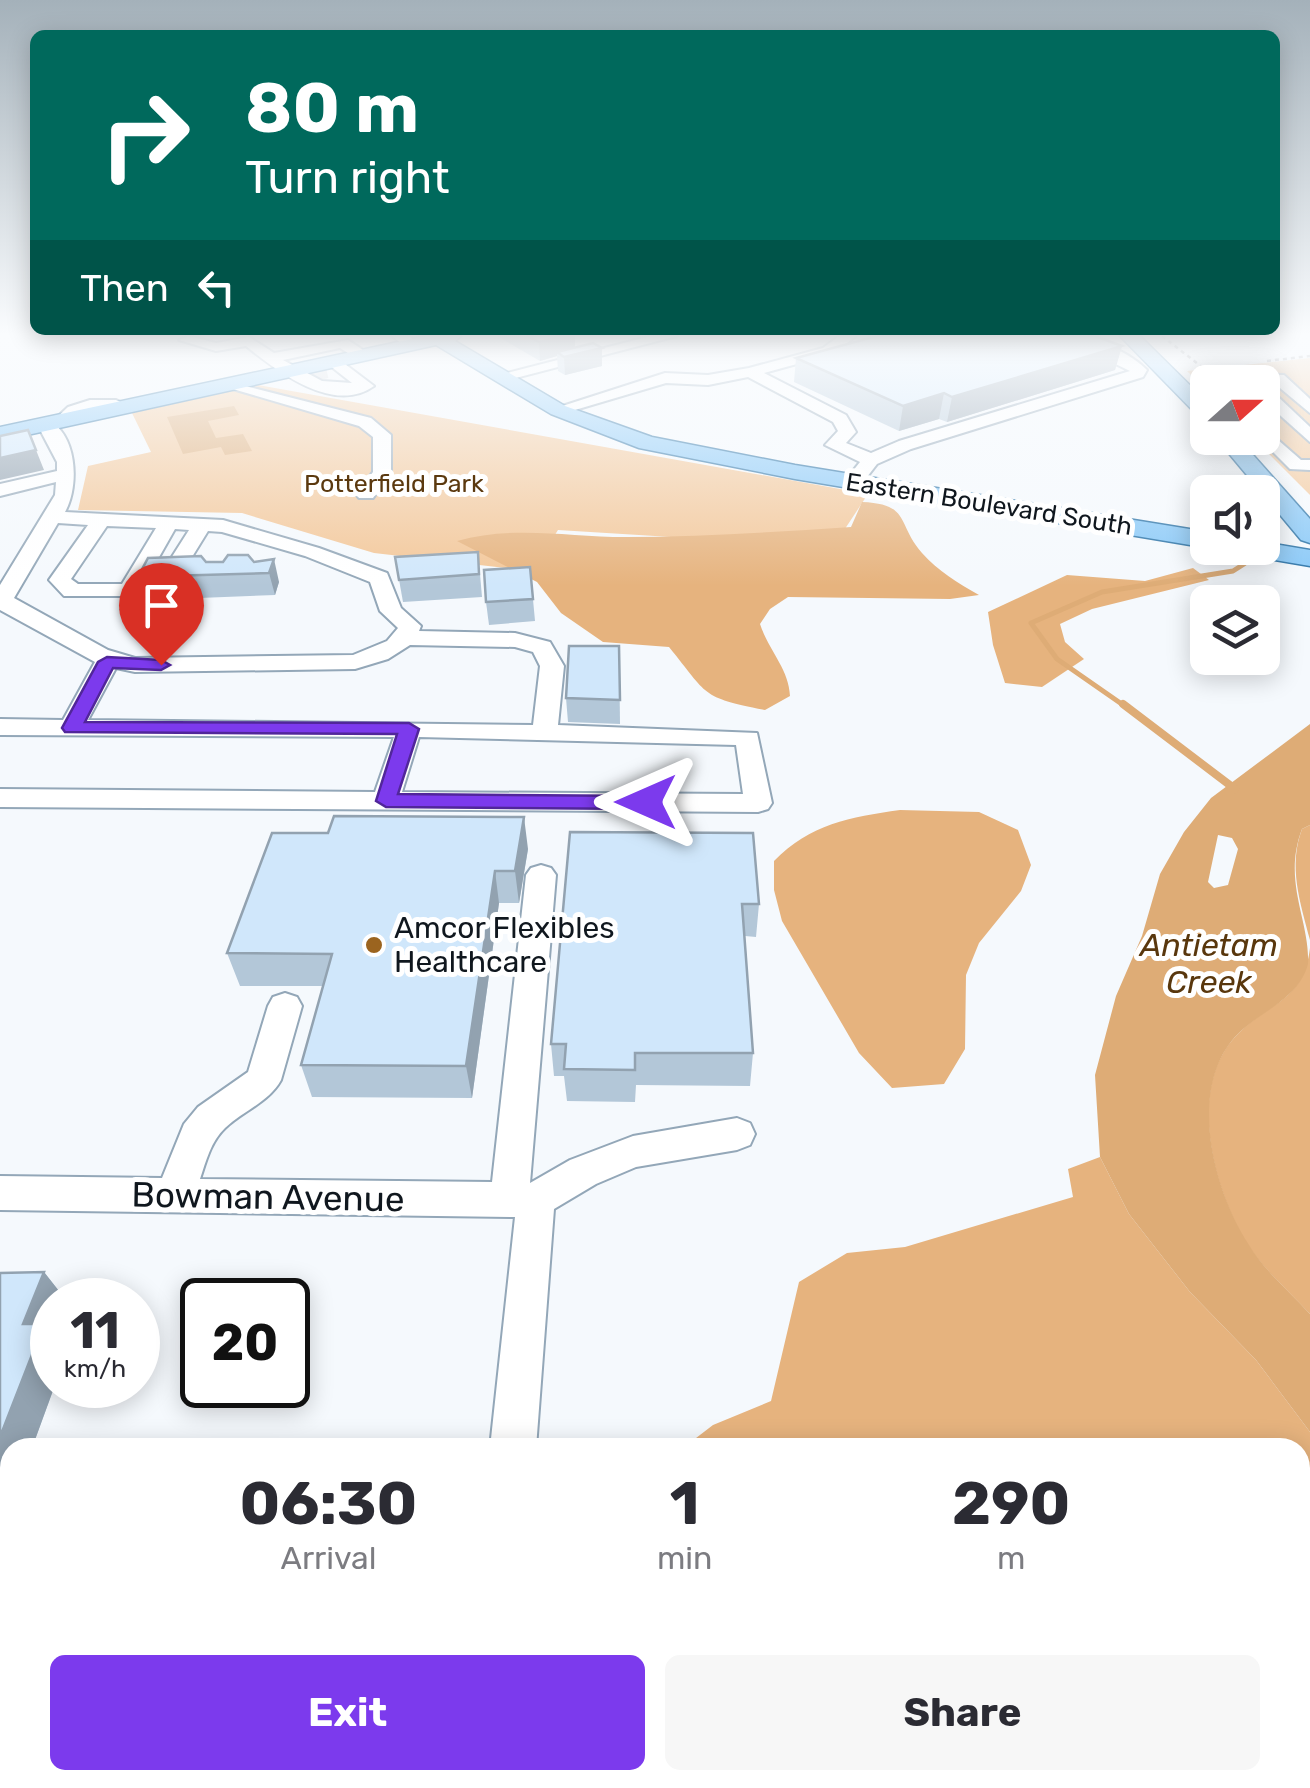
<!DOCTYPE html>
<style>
:root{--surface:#fff;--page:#f7f7f7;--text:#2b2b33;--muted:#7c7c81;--accent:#7c3aed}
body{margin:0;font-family:Rubik,sans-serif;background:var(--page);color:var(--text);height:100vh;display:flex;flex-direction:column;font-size:38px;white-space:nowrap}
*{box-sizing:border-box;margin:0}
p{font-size:32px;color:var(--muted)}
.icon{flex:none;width:55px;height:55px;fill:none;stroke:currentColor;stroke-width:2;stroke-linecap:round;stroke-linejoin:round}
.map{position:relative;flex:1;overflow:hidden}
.details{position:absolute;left:0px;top:1438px;width:1310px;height:352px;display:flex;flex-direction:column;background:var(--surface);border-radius:30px 30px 0 0;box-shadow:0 5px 25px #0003}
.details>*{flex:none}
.banner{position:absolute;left:30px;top:30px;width:1250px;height:305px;border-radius:15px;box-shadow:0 5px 25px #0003;background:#00695c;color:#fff;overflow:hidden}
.needle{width:65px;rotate:69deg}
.tools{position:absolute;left:1190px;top:365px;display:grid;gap:20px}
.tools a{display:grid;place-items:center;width:90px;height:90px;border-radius:15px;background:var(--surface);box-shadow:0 5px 25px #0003;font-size:50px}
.speed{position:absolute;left:30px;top:1278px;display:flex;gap:20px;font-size:50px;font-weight:700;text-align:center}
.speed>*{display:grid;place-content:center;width:130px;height:130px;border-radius:50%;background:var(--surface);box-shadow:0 5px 25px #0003;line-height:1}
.speed small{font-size:25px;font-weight:400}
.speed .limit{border:5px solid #111;border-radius:15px;background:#fff;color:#111}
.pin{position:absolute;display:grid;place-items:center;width:85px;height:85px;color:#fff;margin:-102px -42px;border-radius:50% 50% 50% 0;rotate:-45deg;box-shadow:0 0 10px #0007}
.pin .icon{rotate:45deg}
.me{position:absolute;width:110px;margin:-55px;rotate:270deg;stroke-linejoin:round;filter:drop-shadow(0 0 8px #0008)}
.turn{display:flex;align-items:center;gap:35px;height:210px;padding:0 50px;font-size:45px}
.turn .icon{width:130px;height:130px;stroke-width:2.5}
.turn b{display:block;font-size:70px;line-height:85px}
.then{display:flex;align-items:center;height:95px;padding:0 50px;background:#0003;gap:20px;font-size:38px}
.eta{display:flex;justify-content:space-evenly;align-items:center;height:170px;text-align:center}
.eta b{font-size:60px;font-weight:700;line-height:70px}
.action{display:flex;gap:20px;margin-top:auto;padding:20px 50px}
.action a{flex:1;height:115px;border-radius:15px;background:var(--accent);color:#fff;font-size:40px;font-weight:700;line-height:115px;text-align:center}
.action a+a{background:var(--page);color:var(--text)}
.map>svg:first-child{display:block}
.green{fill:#f3c799}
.forest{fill:#e6b37e}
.water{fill:#deac76;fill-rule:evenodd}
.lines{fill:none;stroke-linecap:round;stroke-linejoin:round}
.stream-far1{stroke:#deac76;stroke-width:5}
.stream{stroke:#deac76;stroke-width:8}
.minor-tunnel{stroke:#d3d7dc;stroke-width:16;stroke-dasharray:16 9;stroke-linecap:butt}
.minor-casing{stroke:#93a7b8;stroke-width:4}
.major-casing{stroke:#2b73a7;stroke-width:3}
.path{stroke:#81868c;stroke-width:2.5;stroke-dasharray:4 4;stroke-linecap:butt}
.minor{fill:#fff;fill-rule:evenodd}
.major{fill:#88c8f7;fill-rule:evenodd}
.wall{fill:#b3c7d8}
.shaded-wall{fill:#92a2b0}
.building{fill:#d0e7fb;stroke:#92a2b0;stroke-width:2.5}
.route{fill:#7c3aed;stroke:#51269a;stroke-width:2.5}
.poi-dot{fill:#9b641f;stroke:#fff;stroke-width:4}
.labels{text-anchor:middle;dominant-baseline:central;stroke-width:10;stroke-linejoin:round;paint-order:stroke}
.far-park-label{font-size:25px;fill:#5b390f;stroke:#fff}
.far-street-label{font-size:25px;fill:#10171e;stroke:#fff}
.poi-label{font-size:30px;fill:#10171e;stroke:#fff;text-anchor:start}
.water-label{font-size:32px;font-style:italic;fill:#59370d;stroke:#fff}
.near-street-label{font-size:35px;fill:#10171e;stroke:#fff}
</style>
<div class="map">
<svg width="1310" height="1788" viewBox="0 0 1310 1788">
<rect width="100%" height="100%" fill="#f5f9fd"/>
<g class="green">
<polygon points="1310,358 1310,495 1253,438 1262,438 1262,382 1208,382 1207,391 1187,371"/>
<polygon points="258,385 868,494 833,547 558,530 532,571 374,553 242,513 78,510 88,466 151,452 132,413"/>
</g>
<g class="forest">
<path d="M862,502C911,504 896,523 922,553C938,571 958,583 979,595L950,599L788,597L770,609L760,624C769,651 789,669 790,696L765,710C700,697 709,696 669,647L603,642L561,613L537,582L457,541C512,525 569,537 626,537C701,537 776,532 851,527Z"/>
<polygon points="1193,568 1209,580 1092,609 1060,624 1065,642 1084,659 1042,687 1005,683 993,645 988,612 1067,575 1145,581"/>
<path d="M900,810L979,812L1018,830L1031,865L1021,891L979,943L966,975L965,1049L944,1084L892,1088L859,1053L782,921L774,890V861C810,824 850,817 900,810Z"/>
<path d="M1310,825V940C1300,902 1288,866 1302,829Z"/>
<path d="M1310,948V1314C1290,1292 1264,1270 1248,1245C1214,1191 1186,1090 1235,1037C1269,1000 1303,1004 1310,948Z"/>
<polygon points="1100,1157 1129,1214 1190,1292 1256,1360 1310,1432 1310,1788 1080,1788 1064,1780 1300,1780 1300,1448 683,1448 713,1425 771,1401 799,1282 847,1253 905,1247 1073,1197 1068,1169"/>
</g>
<g class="water">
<polygon points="234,406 239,415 208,421 216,438 243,434 252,451 225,455 221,447 183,454 167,417"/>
<path d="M1310,724V825L1302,829C1282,882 1310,920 1308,964C1298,1001 1260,1010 1235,1037C1187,1091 1214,1191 1249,1245C1264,1270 1290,1292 1310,1314V1432L1256,1360L1190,1292L1129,1214L1100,1157L1095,1075L1116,996L1142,936L1160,874L1184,832L1211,798ZM1218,835L1232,838L1238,849L1228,885L1214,888L1208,882Z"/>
</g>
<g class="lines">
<polyline class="stream-far1" points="1126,707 1057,659 1031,623 1102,592 1233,571 1244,564"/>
<polyline class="stream" points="1123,704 1235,789"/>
<polyline class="minor-tunnel" points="311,374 328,370"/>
<g class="minor-casing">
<g id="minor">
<path d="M189,336L216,343L249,337L274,353L348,340L366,352V358H356L340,348L283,360L322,381L352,383L324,361L337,358L374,386C334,415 277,371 246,346L216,351L179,340Z"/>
<polygon points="392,336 409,336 419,345 407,348"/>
<polygon points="651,336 677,336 500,382 492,377"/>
<path d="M839,336H856L833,354L764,373L846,415L856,432L846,443L871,453L899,441L1130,371L1058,336C1088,336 1125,348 1147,370L1143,377L911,449L877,464L860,486L853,488L844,482L860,462L825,445L838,431L833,422L748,377L708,385L666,383L558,415L550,410L665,373L708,375L749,368L823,348Z"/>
<polygon points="1211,373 1284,375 1310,399 1310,413 1274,383 1205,381 1203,378"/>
<polygon points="226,381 371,418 391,435 391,472 373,498 359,498 356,494 373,472 373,437 359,426 226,387"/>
<polygon points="1263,394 1275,394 1310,427 1310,442 1263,400"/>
<polygon points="90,400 116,400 132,407 124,412 87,411 62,426 53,421 68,407"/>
<path d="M46,419C77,432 80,485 65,512L223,520L319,548L387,573L401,608L421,626L419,631L515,633L550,642L564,666L558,725L757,733L772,803L768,809L758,812L0,807V789L375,792L394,737L0,735V719L63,720L95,662L0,610V585L55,495L56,482L0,496V484L57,471V462L37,424ZM58,523L88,525L49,580L64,596H137L175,529L189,530L161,574L165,578H179L208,531L222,532L305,556L370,582L380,611L398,628L387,641L353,655L135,658L108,650L14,598ZM107,526L156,528L122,584H78L71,579ZM410,645L515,647L533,652L540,666L533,725L88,720L116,668L135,672L355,669L388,659ZM419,737L736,745L743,794L402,792Z"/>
<polygon points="1262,426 1301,460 1310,460 1310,470 1290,469 1259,438 1262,438"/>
<path d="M541,865L551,868L556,875L530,1183L570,1160L633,1136L737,1118L750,1123L755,1134L750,1145L737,1150L636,1167L596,1184L554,1209L536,1448H490L515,1217L0,1210V1176L162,1178L184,1124L198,1107L248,1072L268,1006L273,997L285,993L297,997L302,1006L281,1080C269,1102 243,1111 225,1128C211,1141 206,1161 200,1179L492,1182L526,875L531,868Z"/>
<polygon points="456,1780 510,1780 509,1788 455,1788"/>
</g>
</g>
<g class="major-casing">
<g id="major">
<polygon points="426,336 461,336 455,341 565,406 652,437 795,465 1208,532 1208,548 795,479 639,448 551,414 436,345 0,441 0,427"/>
<polygon points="1120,336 1140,336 1208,403 1208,421 1201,419"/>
<polygon points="1216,438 1238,438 1310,519 1310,543 1301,540"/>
<polygon points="1262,542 1310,550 1310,566 1251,556 1238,548 1262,548"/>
</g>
</g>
<g class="path">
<polyline points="1162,336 1202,367"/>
<polyline points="1267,361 1310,356"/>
</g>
<use href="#minor" class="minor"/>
<use href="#major" class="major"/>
</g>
<g class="wall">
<polygon points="497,336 575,336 575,348 602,366 565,375 558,371 557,356 540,361"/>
<polygon points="1122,346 1115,370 947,422 939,419 899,431 794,382 796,358"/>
<polygon points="395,557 480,574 482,597 403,602"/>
<polygon points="148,558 206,562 254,562 279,582 275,595 174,599 158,631 129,632 121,609"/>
<polygon points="530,567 535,621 489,625 486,602"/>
<polygon points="619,646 620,724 568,722 566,698"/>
<polygon points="570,832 759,904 756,937 745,936 753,1053 750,1086 636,1085 635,1102 567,1101 564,1076 554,1076 551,1044"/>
<polygon points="528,849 519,903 499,903 472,1098 312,1097 301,1065 323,986 240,986 227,953"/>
<polygon points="44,1272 66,1300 52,1300 52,1385 55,1385 32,1448 10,1448 10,1490 0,1490 0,1273"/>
</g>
<g class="shaded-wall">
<polygon points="564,336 575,336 575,352 557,352 557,356 540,361 539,342"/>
<polygon points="1122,346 1115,370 947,422 952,397"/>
<polygon points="602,348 602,366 565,375 564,357"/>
<polygon points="944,393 939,419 899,431 903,406"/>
<polygon points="36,450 44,470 0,480 0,458"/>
<polygon points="274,559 279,582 275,595 269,573"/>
<polygon points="166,576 174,599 158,631 151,608"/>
<polygon points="524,817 528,849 519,903 515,871"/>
<polygon points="495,871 499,903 472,1098 466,1066"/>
<polygon points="44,1272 66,1300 52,1300 52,1385 55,1385 32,1448 10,1448 10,1484 0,1475 0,1437 23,1324"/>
</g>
<g class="building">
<polygon points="527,336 564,336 539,342"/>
<polygon points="877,336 1095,336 1122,346 952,397 944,393 903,406 796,358"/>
<polygon points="593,343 602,348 564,357 557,352"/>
<polygon points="28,430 36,450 0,458 0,436"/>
<polygon points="478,552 479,574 399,580 395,557"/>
<polygon points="228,555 248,555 254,562 274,559 269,573 166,576 151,608 121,609 148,558 201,556 206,562 223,562"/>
<polygon points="530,567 533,599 486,602 484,570"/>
<polygon points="569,646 619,646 620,700 566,698"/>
<polygon points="334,816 524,817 515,871 495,871 466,1066 301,1065 332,954 227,953 272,833 328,833"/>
<polygon points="570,832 753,833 759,904 742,904 753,1053 635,1053 635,1070 564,1069 566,1044 551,1044"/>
<polygon points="44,1272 23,1324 44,1324 0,1437 0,1273"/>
</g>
<linearGradient id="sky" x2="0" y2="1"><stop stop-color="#a4b1ba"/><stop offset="0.57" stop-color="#fafcfe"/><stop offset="1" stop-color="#fafcfe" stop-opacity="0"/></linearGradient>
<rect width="1310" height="586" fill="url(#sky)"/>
<polygon class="route" points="107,657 161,660 170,665 161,670 113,668 85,722 409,723 419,729 398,794 646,796 657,802 646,809 386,807 376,801 397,734 65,732 62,728 98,662"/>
<circle class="poi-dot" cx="374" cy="945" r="10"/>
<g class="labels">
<g class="far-park-label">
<text x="394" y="483">Potterfield Park</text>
</g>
<g class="far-street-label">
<text transform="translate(989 504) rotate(9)">Eastern Boulevard South</text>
</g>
<g class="poi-label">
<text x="394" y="928">Amcor Flexibles<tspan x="394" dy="34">Healthcare</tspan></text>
</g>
<g class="water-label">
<text x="1209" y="945">Antietam<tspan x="1209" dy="37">Creek</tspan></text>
</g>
<g class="near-street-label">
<text transform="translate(268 1197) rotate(1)">Bowman Avenue</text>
</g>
</g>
</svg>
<div class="tools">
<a><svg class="needle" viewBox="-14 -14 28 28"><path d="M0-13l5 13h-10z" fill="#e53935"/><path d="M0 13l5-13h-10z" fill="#7c7c81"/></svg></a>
<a><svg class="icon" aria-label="sound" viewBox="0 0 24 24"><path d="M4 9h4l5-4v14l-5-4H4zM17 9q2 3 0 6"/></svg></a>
<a><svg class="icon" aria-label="layers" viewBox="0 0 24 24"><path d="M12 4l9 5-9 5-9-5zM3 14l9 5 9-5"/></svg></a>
</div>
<div class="speed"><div>11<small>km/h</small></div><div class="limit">20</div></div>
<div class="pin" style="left:161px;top:665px;background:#d93025"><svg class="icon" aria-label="arrive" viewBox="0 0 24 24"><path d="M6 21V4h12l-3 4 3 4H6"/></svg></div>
<svg class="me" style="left:646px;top:802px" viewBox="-20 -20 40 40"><path d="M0-17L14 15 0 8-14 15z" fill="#7c3aed" stroke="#fff" stroke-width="4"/></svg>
<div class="banner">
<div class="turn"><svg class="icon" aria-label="right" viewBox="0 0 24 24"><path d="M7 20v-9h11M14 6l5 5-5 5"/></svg><div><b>80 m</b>Turn right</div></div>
<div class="then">Then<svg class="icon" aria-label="left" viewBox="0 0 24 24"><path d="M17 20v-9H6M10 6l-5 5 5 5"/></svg></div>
</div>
<section class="details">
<div class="eta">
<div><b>06:30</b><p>Arrival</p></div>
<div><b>1</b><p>min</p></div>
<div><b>290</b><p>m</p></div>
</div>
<div class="action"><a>Exit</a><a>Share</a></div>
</section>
</div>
